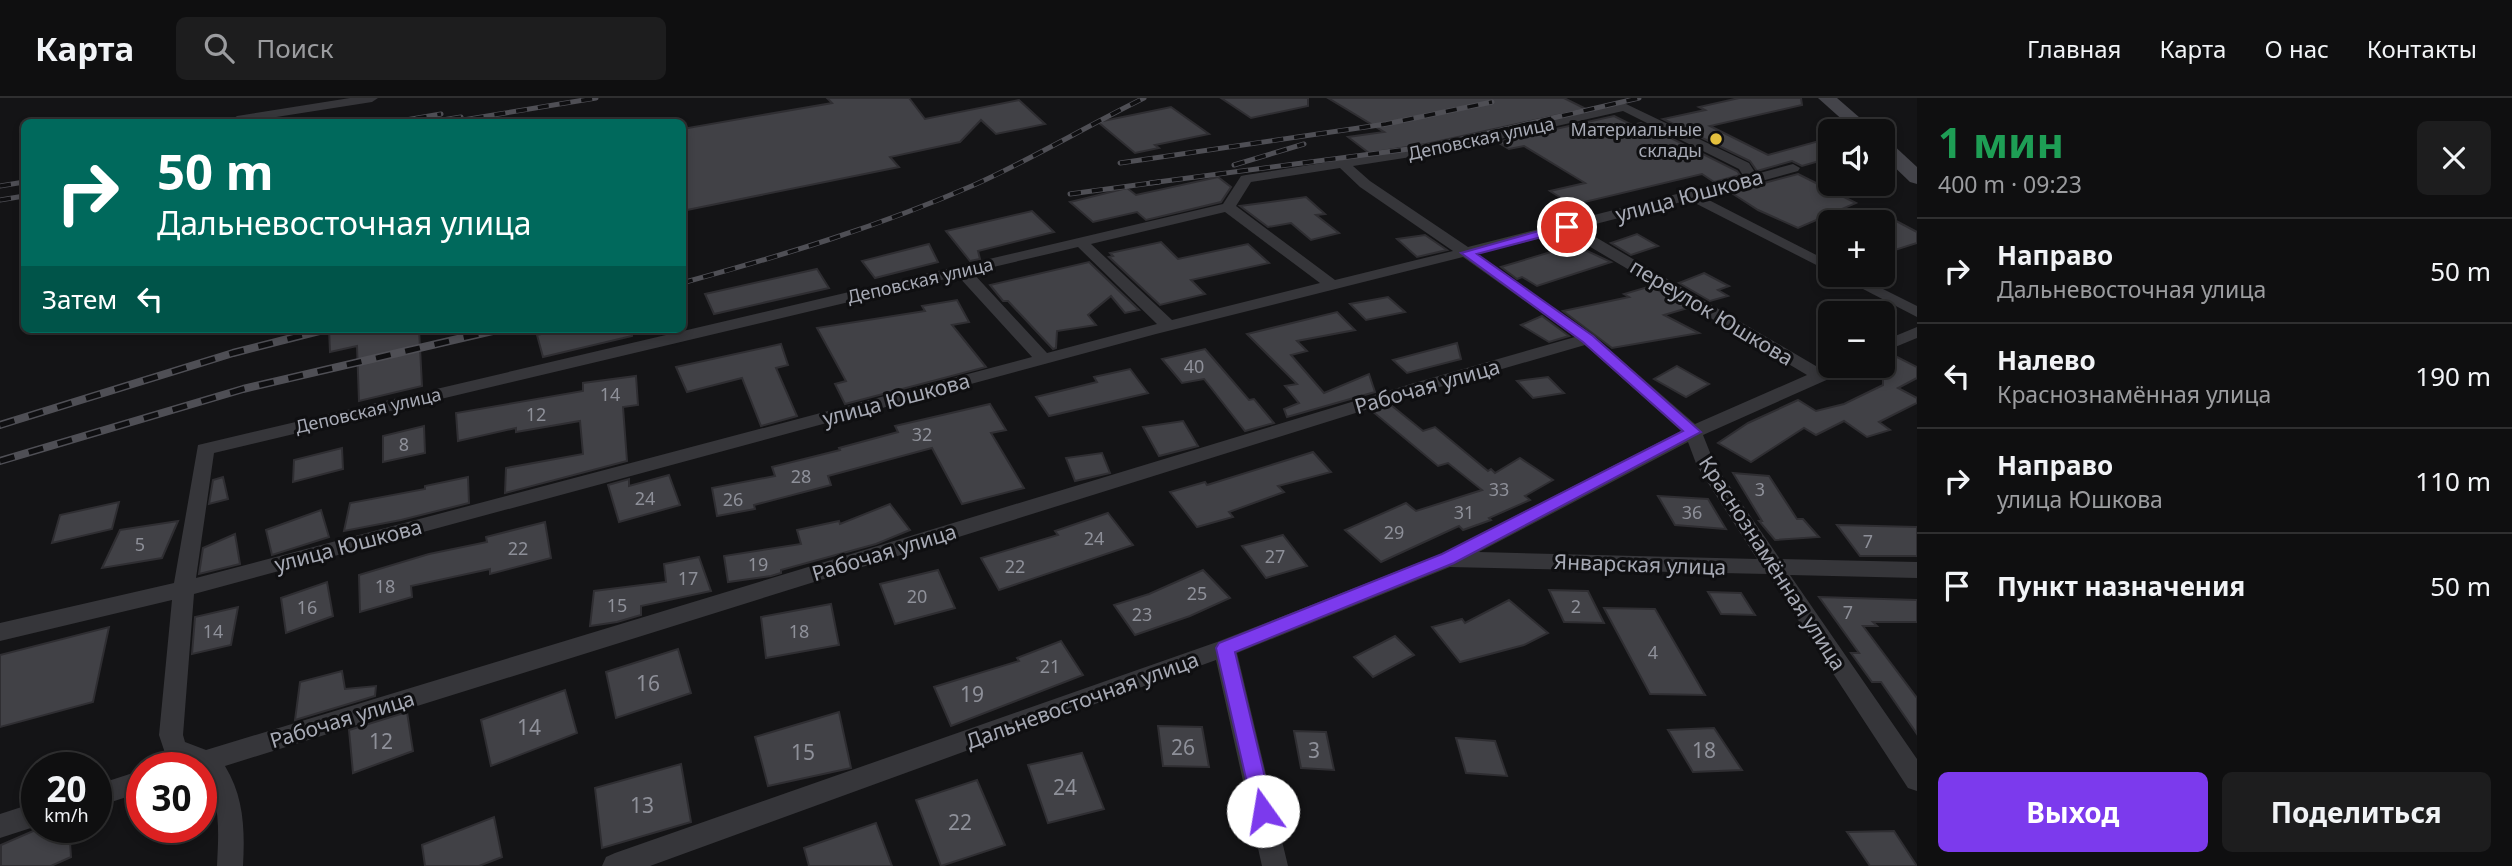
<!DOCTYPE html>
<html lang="ru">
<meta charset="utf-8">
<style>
:root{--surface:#0f0f10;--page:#1d1d1e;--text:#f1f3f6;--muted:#9b9c9f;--line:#2f2f30;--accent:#7c3aed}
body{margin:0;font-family:"Noto Sans",sans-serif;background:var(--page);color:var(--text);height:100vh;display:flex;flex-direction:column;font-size:26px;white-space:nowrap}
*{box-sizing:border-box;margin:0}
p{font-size:23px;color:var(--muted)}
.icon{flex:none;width:38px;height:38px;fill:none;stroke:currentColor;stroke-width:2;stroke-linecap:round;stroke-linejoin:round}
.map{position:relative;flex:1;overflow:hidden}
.panel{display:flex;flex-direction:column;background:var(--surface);width:595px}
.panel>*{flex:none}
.banner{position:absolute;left:21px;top:21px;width:665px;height:214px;border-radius:10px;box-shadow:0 4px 10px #0003,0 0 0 2px var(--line);background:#00695c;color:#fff;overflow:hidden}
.controls{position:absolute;left:1818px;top:21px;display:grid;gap:14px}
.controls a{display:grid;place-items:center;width:77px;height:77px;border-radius:10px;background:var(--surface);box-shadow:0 4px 10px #0003,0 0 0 2px var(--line);font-size:35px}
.speed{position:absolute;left:21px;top:654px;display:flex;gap:14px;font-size:35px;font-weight:700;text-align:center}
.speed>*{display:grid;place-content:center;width:91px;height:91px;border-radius:50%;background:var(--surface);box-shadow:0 4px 10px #0003,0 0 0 2px var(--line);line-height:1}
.speed small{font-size:18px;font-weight:400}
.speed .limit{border:10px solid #d22;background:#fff;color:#111}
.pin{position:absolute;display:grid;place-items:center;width:60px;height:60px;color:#fff;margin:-30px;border:4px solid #fff;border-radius:50%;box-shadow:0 2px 7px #0007}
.me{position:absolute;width:77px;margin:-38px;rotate:347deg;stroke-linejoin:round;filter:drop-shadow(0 0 5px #0008)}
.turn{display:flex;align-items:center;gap:24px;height:147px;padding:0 21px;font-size:32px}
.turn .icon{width:91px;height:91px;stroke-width:2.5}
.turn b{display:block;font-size:49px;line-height:60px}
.then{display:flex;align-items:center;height:66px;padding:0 21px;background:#0003;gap:14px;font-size:26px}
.round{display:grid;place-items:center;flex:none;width:74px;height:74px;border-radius:10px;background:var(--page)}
.overview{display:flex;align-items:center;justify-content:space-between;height:119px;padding:0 21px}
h1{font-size:42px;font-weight:700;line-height:52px;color:#1e9e55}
.action{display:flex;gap:14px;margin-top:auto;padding:14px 21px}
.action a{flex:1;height:80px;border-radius:10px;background:var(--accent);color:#fff;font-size:28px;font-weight:700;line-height:80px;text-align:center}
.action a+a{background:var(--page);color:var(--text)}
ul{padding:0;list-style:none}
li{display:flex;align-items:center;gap:21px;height:105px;padding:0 21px;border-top:2px solid var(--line)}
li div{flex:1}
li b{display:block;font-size:26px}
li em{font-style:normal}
header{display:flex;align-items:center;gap:42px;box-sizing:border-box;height:98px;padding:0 35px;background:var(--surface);border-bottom:2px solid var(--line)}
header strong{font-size:33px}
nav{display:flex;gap:38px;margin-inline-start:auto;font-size:24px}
.search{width:490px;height:63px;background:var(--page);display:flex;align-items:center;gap:18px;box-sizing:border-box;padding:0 24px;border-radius:10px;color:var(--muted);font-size:26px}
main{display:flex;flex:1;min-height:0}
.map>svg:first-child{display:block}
.building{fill:#414146;stroke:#2f2e32;stroke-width:2}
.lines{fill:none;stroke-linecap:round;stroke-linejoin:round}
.street{fill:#36363a;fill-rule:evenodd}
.secondary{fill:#44444a;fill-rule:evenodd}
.rail-far1-casing{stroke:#4f4f55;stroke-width:5}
.rail-casing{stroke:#4f4f55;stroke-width:8}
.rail-far1{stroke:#0f0f11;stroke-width:3.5;stroke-dasharray:11;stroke-linecap:butt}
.rail{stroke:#0f0f11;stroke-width:5;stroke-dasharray:15;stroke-linecap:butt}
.route{fill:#7c3aed;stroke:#51269a;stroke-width:2}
.poi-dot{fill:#e4c03e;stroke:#0f0f11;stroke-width:2.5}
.labels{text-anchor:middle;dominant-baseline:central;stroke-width:6;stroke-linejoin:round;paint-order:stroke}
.far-poi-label{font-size:18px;fill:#a7aab5;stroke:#0f0f11;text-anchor:end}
.far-street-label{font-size:18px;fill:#a7aab5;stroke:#0f0f11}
.number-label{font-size:18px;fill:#8e9099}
.street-label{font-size:21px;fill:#a7aab5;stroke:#0f0f11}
.near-number-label{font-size:21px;fill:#8e9099}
</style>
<header>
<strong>Карта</strong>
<div class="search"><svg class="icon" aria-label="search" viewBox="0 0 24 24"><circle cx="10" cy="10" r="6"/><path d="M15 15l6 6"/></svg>Поиск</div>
<nav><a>Главная</a><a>Карта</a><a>О нас</a><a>Контакты</a></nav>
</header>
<main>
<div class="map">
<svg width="1917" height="768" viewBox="0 0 1917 768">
<rect width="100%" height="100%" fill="#141416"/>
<g class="building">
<polygon points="827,0 909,0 925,21 1019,2 1045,26 996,36 981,22 960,44 890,59 899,69 682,113 682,31 832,5"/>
<polygon points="1221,0 1308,0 1308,8 1251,20"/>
<polygon points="1328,0 1564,0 1586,11 1426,46 1369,55 1348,39 1384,34"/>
<polygon points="1739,0 1801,0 1802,7 1710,28 1768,57 1830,40 1830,60 1802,68 1792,63 1757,73 1750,63 1663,21 1705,12 1699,9"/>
<polygon points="1171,9 1209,36 1155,47 1159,50 1135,55 1098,24"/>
<polygon points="1614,18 1632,27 1641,25 1737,73 1740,77 1714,84 1702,76 1572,107 1550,93 1585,85 1524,48 1509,51 1497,44"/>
<polygon points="1798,76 1856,105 1798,130 1758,112 1730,94"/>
<polygon points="1218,79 1231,89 1221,104 1146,122 1137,114 1093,124 1070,104 1127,90 1136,97"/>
<polygon points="1306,99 1325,116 1316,117 1339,135 1311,142 1291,125 1268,129 1240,108"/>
<polygon points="1032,113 1054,134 978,153 980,161 970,163 946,133"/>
<polygon points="1883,116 1917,134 1917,145 1895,152 1883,146"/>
<polygon points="1637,136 1658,148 1631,157 1611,145"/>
<polygon points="1425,137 1447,152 1417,159 1397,141"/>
<polygon points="1161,144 1178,161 1248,146 1269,165 1191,182 1205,196 1160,207 1109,159 1113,158 1110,155"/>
<polygon points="929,146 938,164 875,180 862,163"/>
<polygon points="1574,147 1611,164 1537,188 1522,179 1517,181 1501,169"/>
<polygon points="1089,164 1139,212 1125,215 1111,198 1088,217 1096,227 1057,233 1056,250 1053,251 1008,203 1003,203 990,187"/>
<polygon points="817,171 829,190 714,216 705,196"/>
<polygon points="1704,175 1729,188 1718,192 1728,198 1710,203 1679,185"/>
<polygon points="1651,188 1688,210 1664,217 1699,235 1612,250 1563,213 1629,199 1624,196"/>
<polygon points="1388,199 1405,214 1366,222 1350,206"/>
<polygon points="957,202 969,224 952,227 986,269 845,306 835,286 846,283 817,230 925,213 922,208"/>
<polygon points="1337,214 1355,232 1297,243 1307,253 1291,257 1324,295 1369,276 1375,294 1287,319 1284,311 1299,305 1285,288 1297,286 1247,236"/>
<polygon points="1542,218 1569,238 1549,244 1521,227"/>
<polygon points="329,231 419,231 422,288 359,303 357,248 330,254"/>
<polygon points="563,231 632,231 632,238 543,259 537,237"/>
<polygon points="1457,245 1461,261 1407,275 1393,262"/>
<polygon points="781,246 788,267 776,270 797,318 761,328 742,280 687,294 676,269"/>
<polygon points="1205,251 1249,302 1254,301 1274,325 1245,333 1204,281 1182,285 1162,261"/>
<polygon points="1893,257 1917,269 1917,280 1898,290 1917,300 1917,305 1879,324 1890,332 1867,339 1844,323 1816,337 1804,330 1751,364 1718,345 1748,325 1798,302 1816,313 1844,306 1883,287 1883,263"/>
<polygon points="1677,268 1709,286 1686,299 1654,281"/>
<polygon points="1130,271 1148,295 1049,318 1036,299 1097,284 1094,279"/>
<polygon points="636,278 638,307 623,309 627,363 505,395 506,370 583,356 580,323 516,334 516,330 458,343 456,315 583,293 583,285"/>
<polygon points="1548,279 1564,295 1533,300 1517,283"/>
<polygon points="990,306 1006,332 991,335 1024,390 962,406 932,350 828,378 831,387 754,407 755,411 717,418 712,390 775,378 772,369 840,352 839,350 898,334 895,328"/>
<polygon points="1391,307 1423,333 1435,329 1488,373 1491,371 1495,375 1520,360 1553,382 1525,398 1530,402 1489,420 1491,422 1463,432 1459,428 1381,464 1345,432 1406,405 1416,413 1482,392 1448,365 1438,368 1372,313"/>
<polygon points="1183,323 1198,348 1159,358 1143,329"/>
<polygon points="424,328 425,355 383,364 383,338"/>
<polygon points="342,350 343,371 293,384 294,362"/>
<polygon points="1313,354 1331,374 1278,388 1284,394 1229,414 1233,419 1197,429 1170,394 1205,384 1207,387"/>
<polygon points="1102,355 1110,375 1075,383 1066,360"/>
<polygon points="1733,375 1769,378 1797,421 1803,421 1819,439 1775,442 1759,423 1762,423"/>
<polygon points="669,377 680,407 619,424 608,387 629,381 629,388"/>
<polygon points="223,379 228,401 209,406 213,382"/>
<polygon points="468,379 469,405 401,422 344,433 350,405 425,391 425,388"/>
<polygon points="1658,398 1708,401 1726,431 1675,427"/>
<polygon points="119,404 112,431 52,445 60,417"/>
<polygon points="890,406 910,432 876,446 781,472 781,475 771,478 728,484 724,458 801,446 797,432 839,423 840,426"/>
<polygon points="321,412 329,439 272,457 266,432"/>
<polygon points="1108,415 1133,447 999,492 981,460 1058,437 1055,433"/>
<polygon points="178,423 162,460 102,470 120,432"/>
<polygon points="545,424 551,460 490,476 490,471 411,488 412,499 360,514 359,477 429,456 487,444 486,439"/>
<polygon points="1837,427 1917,429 1917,458 1860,458"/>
<polygon points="235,436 240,466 199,476 203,450"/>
<polygon points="1283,437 1307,468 1266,480 1242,448"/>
<polygon points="699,459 711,493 641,508 641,517 617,524 590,528 594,493 666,484 664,466"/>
<polygon points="938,472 955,510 895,526 880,486"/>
<polygon points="1203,472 1230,500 1190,518 1135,537 1114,507 1149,496"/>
<polygon points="327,484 333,518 286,535 281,500"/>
<polygon points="1549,492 1588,493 1604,525 1564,524"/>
<polygon points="1708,494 1741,495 1755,517 1721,516"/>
<polygon points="1819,499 1917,502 1917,524 1873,524 1877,528 1863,528 1917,600 1917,636 1881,584 1872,584 1851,555 1859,555"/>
<polygon points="1509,502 1548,535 1524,547 1460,564 1432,529 1462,521 1465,525"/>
<polygon points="831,506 839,547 766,560 761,519"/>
<polygon points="238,509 231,547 192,556 195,519"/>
<polygon points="1604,510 1655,511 1705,597 1650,596"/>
<polygon points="109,529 93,604 0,629 0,557"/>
<polygon points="1395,538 1414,557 1373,579 1354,559"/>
<polygon points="1061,543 1083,577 951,628 934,589 1019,563 1017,560"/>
<polygon points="678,551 691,595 616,620 606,574"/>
<polygon points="342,573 345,591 376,588 375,598 295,622 300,584"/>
<polygon points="565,592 577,635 491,668 481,622"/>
<polygon points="407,614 413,653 353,675 349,632"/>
<polygon points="839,614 851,670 768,688 755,639"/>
<polygon points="1158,628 1202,629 1209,669 1163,668"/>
<polygon points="1714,630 1742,672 1693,674 1668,632"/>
<polygon points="1294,633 1326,634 1334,672 1301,670"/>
<polygon points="1456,640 1495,643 1507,678 1466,675"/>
<polygon points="1082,655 1104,711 1048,725 1028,667"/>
<polygon points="681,666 691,724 602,750 595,690"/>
<polygon points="977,682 1005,747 941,768 916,702"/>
<polygon points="494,719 502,759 479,768 425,768 422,747"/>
<polygon points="876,725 892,768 809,768 804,750"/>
<polygon points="40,730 69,730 71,759 51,768 1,768 1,747"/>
<polygon points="1894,733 1917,768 1870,768 1847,734"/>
</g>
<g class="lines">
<g class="street">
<polygon points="350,0 378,0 372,4 244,24 233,24 231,22 237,18"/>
<path d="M1624,5L1749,65L1756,76L1793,66L1800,70L1798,73L1703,99L1830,164V174L1689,102L1580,130L1821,271L1830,267L1852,268L1849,272L1703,337L1715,367L1780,461L1917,464V480L1790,477L1917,661V693L1908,690L1768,476L1450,469L1237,555L1288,768H1262L1216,562L650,768H602L606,759L615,755L1217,544L1441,456L1681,333L1585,247L1426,293L225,668C244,699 245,732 243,768H217C218,746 220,722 214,700C212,689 201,681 201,670H182V665L166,658L159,637L172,502L0,543V525L174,485L198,347L1223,106L1241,78L1246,77L1443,46ZM1623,13L1739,71L1744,79L1468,149L1370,83L1353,68L1443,54ZM1340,70L1360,89L1453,153L1335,182L1236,108L1251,84ZM1225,114L1320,185L1172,222L1091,146ZM1565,134L1807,277L1695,326L1594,238L1477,156ZM1078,149L1157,226L1047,255L972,174ZM1463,159L1575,239L1414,285L206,652L185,644L183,637L194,496L1156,236ZM958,178L1032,259L196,480L214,355ZM1688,344L1697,368L1757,461L1479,454Z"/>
<polygon points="1836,177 1855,177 1917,208 1917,219"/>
<polygon points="1917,229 1917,240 1883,254 1883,243"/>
<polygon points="142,672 142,694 96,709 96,687"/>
<polygon points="37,704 37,728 0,740 0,716"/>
</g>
<g class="secondary">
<polygon points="1818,0 1837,0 1875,33 1855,33"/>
<polygon points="1883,42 1890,44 1917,69 1917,86 1910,84 1883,58"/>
</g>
<g class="rail-far1-casing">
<g id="rail-far1">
<polyline points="394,24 441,16"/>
<polyline points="430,24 461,19"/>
<polyline points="451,24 596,0"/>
<polyline points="1120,65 1386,26 1492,4"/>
<polyline points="1234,67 1304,46"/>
<polyline points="1150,85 1432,48 1639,0"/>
<polyline points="0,88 24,84"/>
<polyline points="1070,96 1159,84"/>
<polyline points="0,102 24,98"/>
<path d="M682,185C781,158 880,128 974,87C1032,61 1087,28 1144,0"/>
</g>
</g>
<g class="rail-casing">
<g id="rail">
<polyline points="0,327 233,255 327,231"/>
<polyline points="0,363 243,291 501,231"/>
</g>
</g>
<use href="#rail-far1" class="rail-far1"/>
<use href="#rail" class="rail"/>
</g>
<polygon class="route" points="1567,125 1572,126 1572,131 1477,156 1593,238 1701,334 1454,465 1235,554 1273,713 1270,720 1263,723 1255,720 1216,550 1219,545 1442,456 1683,333 1583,244 1461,155"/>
<circle class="poi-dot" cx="1716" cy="41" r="7"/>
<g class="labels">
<g class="far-poi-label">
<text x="1702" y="31">Материальные<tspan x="1702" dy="21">склады</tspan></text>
</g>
<g class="far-street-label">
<text transform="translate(1481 40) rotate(-12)">Деповская улица</text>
<text transform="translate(920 182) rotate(-13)">Деповская улица</text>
<text transform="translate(368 312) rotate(-13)">Деповская улица</text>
</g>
<g class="number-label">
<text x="1194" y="268">40</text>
<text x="610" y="296">14</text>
<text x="536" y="316">12</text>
<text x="922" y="336">32</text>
<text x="404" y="346">8</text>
<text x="801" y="378">28</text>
<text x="1499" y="391">33</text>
<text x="1760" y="391">3</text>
<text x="645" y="400">24</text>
<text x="733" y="401">26</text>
<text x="1464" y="414">31</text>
<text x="1692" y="414">36</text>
<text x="1394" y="434">29</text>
<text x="1094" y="440">24</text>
<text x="1868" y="443">7</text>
<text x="140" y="446">5</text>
<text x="518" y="450">22</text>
<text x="1275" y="458">27</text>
<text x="758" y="466">19</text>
<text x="1015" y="468">22</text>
<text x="688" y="480">17</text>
<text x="385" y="488">18</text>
<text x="1197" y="495">25</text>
<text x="917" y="498">20</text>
<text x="617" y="507">15</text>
<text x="1576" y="508">2</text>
<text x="307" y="509">16</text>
<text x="1848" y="514">7</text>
<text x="1142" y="516">23</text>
<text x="213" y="533">14</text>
<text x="799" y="533">18</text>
<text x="1653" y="554">4</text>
<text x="1050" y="568">21</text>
</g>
<g class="street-label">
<text transform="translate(1689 97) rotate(-15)">улица Юшкова</text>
<text transform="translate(1712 214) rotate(31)">переулок Юшкова</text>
<text transform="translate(1427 288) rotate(-16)">Рабочая улица</text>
<text transform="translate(896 301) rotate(-15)">улица Юшкова</text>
<text transform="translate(348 447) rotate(-15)">улица Юшкова</text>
<text transform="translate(884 454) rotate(-17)">Рабочая улица</text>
<text transform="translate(1773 465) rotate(57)">Краснознамённая улица</text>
<text transform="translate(1640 466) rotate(2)">Январская улица</text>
<text transform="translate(1082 602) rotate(-20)">Дальневосточная улица</text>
<text transform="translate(342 621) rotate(-17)">Рабочая улица</text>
</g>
<g class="near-number-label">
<text x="648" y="585">16</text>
<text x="972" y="596">19</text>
<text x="529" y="629">14</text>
<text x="381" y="643">12</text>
<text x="1183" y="649">26</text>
<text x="1314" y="652">3</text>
<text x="1704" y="652">18</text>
<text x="803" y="654">15</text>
<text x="1065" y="689">24</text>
<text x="642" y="707">13</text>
<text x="960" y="724">22</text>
</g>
</g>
</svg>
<div class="controls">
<a><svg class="icon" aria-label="sound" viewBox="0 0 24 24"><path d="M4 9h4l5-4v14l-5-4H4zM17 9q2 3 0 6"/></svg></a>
<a>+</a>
<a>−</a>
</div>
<div class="speed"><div>20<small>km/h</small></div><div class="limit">30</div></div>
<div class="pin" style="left:1567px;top:129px;background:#d93025"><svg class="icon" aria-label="arrive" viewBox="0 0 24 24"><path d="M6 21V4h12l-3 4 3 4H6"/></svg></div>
<svg class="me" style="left:1263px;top:713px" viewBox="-20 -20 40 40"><circle r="19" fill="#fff"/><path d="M0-13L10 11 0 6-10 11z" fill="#7c3aed"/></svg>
<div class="banner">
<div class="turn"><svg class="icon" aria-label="right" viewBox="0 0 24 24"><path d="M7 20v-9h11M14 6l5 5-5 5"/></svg><div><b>50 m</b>Дальневосточная улица</div></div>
<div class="then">Затем<svg class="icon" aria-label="left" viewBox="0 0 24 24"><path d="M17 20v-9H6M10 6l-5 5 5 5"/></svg></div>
</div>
</div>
<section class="panel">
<div class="overview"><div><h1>1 мин</h1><p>400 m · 09:23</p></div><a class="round"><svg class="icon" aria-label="close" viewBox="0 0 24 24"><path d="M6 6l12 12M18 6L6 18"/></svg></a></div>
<ul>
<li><svg class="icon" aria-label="right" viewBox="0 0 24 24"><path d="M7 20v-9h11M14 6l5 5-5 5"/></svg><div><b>Направо</b><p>Дальневосточная улица</p></div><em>50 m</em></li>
<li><svg class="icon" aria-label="left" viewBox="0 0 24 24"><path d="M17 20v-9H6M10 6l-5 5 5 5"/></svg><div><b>Налево</b><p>Краснознамённая улица</p></div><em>190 m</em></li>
<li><svg class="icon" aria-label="right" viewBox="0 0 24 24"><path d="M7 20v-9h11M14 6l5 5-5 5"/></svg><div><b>Направо</b><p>улица Юшкова</p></div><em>110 m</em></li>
<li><svg class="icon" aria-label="arrive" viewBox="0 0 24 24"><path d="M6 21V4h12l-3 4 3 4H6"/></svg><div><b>Пункт назначения</b></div><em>50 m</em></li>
</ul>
<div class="action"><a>Выход</a><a>Поделиться</a></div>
</section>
</main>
